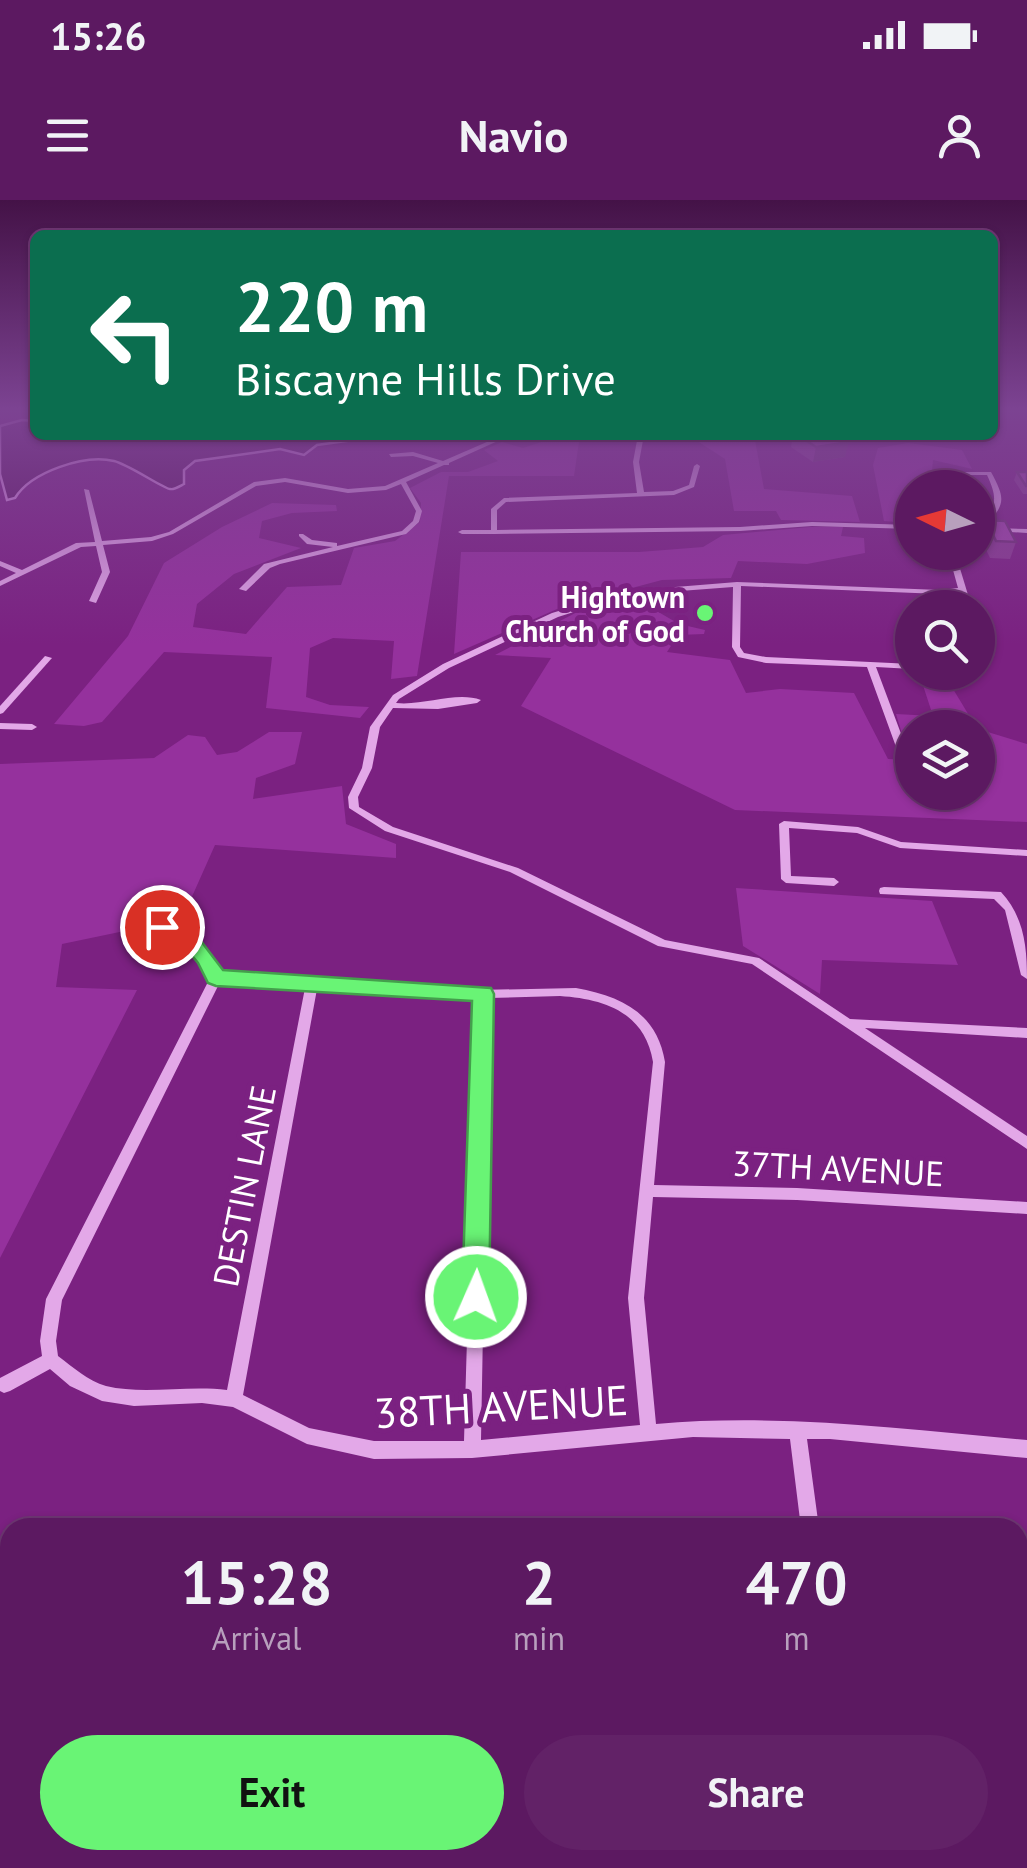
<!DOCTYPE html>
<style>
:root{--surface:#5c1961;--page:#622267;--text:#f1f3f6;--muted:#b8a0bd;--line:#713876;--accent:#69f475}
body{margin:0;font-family:"PT Sans",sans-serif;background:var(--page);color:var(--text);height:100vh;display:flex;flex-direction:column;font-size:38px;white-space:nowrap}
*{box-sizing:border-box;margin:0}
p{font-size:32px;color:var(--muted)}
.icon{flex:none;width:55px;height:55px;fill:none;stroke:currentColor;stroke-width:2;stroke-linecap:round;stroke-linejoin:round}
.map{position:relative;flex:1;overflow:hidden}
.details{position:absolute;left:0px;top:1318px;width:1028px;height:352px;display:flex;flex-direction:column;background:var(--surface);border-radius:30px 30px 0 0;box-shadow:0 2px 8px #0004,0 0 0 2px var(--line)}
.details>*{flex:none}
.guide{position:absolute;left:30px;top:30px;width:968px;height:210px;border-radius:15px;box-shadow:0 2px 8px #0004,0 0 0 2px var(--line);background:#0b6e4f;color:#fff;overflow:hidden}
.needle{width:65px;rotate:275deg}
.buttons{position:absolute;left:895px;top:270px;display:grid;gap:20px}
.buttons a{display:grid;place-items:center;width:100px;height:100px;border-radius:50%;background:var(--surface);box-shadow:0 2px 8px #0004,0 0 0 2px var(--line);font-size:50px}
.pin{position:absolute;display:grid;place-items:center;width:85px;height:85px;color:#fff;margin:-42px;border:5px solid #fff;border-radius:50%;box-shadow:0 2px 10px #0007}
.me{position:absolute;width:110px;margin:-55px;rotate:2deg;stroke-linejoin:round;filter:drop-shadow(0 0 8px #0008)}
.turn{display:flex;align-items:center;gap:35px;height:210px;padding:0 40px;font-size:45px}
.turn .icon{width:130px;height:130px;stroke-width:2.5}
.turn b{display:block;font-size:70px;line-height:85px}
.eta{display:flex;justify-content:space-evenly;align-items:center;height:170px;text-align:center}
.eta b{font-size:60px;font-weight:800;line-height:70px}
.primary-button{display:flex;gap:20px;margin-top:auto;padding:20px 40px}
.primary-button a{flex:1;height:115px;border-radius:60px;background:var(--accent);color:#111;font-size:40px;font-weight:800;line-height:115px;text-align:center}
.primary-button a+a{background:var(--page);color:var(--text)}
.status{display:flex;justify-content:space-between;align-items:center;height:70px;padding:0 50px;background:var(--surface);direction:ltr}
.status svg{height:28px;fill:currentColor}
header{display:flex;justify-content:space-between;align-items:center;height:130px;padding:0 40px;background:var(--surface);font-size:45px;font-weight:800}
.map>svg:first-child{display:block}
.green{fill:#95319d}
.water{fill:#5d1761;stroke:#e29ce9;stroke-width:2.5}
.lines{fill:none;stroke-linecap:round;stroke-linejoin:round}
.minor{fill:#e3a8e8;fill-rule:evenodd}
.wall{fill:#8a3c91}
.shaded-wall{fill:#703176}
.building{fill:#a046a9;stroke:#703176;stroke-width:2.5}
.route{fill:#69f475;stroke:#449f4c;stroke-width:2.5}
.poi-dot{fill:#69f475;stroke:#7b2181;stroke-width:4}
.labels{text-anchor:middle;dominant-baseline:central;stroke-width:10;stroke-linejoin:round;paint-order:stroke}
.far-poi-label{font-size:30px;font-weight:bold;fill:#fff;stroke:#7b2181;text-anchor:end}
.street-label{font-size:35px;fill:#fff;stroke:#7b2181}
.near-street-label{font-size:42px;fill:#fff;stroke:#7b2181}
</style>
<div class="status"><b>15:26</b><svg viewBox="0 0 49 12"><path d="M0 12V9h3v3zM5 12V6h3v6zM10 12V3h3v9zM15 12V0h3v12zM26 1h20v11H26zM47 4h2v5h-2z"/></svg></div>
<header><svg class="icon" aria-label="menu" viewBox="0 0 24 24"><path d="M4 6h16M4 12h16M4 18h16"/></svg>Navio<svg class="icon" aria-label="person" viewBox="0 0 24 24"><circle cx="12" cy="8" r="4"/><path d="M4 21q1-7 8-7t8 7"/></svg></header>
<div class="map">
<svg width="1027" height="1668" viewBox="0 0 1027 1668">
<rect width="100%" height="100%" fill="#7b2181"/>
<g class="green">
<polygon points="563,235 580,235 574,276 449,276 417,476 391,479 394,441 333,438 310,448 306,497 330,505 369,507 360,518 266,508 272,457 164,452 102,522 84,526 54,524 128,436 164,363 222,327 272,303 336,305 337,311 292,313 262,321 259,338 301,348 234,374 197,404 193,427 246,434 287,387 341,385 354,348 395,341 420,322 421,303 410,288 441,272 468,272 498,261 484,250 502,242 523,248"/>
<polygon points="688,235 754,235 764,289 852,296 860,322 781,320 776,311 734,311 725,259"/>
<polygon points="908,243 962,250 972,269 933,260 932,271 965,276 967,287 912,288 912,303 896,301 897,322 884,321 873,265 878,248"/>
<polygon points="810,327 843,327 841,336 864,338 865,353 807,364 738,361 731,378 662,380 564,406 454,454 461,352 639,352 703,347 723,335"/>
<polygon points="631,396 679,424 705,430 704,434 678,435 667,452 730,460 746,493 780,489 854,493 888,559 910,560 896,514 933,516 919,473 944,474 976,527 912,528 912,592 978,592 978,529 1027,544 1027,622 735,610 521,506 551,458 495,455 579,411"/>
<polygon points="269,532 302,532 295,564 256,578 253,599 342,586 346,624 396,644 396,658 215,645 182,719 62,744 56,787 137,790 0,1058 0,564 154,558 188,535 205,537 217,555 237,552"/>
<polygon points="736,688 932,701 958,765 822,760 820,794 743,746"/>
</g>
<path class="water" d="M22,220L35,221V235H390L317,245L304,255L280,249L195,261L184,270V284C180,286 174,290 170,289C164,289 128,264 114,261C84,254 31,272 15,298L7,300L0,274V226Z"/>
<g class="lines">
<g class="minor">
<polygon points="503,235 511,235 449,263 449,265 444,265 406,282 422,311 419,322 406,334 280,364 270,368 246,391 239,389 264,364 333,347 307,344 299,336 299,334 303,334 312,340 337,343 337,346 402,331 413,321 416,311 401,284 386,290 348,293 285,282 256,286 173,334 152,341 103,345 110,372 96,403 89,401 102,372 96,346 81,347 0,386 0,381 16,373 0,366 0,361 22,370 76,343 95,342 84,289 89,290 102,341 151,337 169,332 254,282 285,278 348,289 385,286 438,263 413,256 391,257 389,254 413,252 443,261"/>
<polygon points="638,235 644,235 639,262 644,292 673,291 689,285 694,266 697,264 700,266 694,287 674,295 506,302 497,310 497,330 740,327 812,322 912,325 912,329 812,326 740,331 494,334 462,334 458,332 462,330 491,330 491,309 504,298 637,293 633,262"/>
<path d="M956,272H991C1008,303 1003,304 983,331L978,330C994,306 1000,303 987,275H958Z"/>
<polygon points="995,328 1027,329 1027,333 993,331 992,330"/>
<path d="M948,352H955L972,408H964L959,393L940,394L741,386L740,447L744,453L766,457L912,464V469L876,467L909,555L907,557L904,558L899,555L867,467L766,463L738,457L732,447L733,387L627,395L558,417L449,468L399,499L396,503C424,506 456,491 481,500L477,503L438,509L393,508L380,527L372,568L358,597L359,607L393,627L518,668L665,740L759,758L850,819L1027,828V838L865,828L1027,936V949L752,764L658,746L510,672L385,631L349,608L348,597L362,568L370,527L393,495L443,464L552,413L626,391L737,382L940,390L958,388Z"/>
<polygon points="978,435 982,437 990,464 978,472 978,466 982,463 978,449"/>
<polygon points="45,456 52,458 3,513 0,514 0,506"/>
<polygon points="0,523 32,524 37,527 32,530 0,529"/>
<polygon points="784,621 858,627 901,642 1027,650 1027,656 900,648 857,633 789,628 791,676 834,678 839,682 834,686 786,683 781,679 779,624"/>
<path d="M884,687L1001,692C1024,717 1027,746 1027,779L1021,775L1005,710L994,699L880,694L879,691L880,688Z"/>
<path d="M162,723L185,726L211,756L220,774L478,790L576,788C621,796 657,813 665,862L654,985L797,988L1027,1002V1014L797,1000L653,997L644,1098L656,1224C780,1213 904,1229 1027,1240V1258L830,1239H807L819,1328H801L790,1239L693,1237L472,1258L374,1259L307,1244L233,1207L202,1203L134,1206L102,1201L70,1186L50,1169L10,1191L4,1193L0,1191V1178L42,1156L40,1141L46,1099L210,778L202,761L178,733L165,731L161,737H153L151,734C154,729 157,725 162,723ZM220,782L305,788L227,1190C188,1185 143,1195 106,1186C88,1181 73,1167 58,1156L56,1141L62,1100ZM317,789L477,798L464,1241H374L309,1228L243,1195ZM560,796C604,799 645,812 653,862L628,1098L640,1225L481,1240L489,798Z"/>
</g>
</g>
<g class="wall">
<polygon points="793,235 811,235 845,257 813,262 791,247"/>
<polygon points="1017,272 1027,272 1027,294 1023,294 1014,280"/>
<polygon points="986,320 1016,342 1010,359 990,358 980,337"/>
</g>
<g class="shaded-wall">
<polygon points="905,235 926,235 904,239"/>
<polygon points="849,242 845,257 813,262 816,247"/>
</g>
<g class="building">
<polygon points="798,235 811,235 814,237 840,235 849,242 816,247"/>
<polygon points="1017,272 1027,272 1027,286 1026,286"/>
<polygon points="986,320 1005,321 1016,342 996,341"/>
</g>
<linearGradient id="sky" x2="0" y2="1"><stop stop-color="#441247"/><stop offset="0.47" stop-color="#7c4392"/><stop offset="1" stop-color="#7c4392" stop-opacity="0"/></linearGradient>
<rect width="1027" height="444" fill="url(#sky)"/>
<polygon class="route" points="162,720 188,724 223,770 491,788 494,794 489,1097 485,1106 476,1110 466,1106 462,1097 472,801 216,786 208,783 198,763 175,735 155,732 152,727"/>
<circle class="poi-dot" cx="705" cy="413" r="10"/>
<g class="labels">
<g class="far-poi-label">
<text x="685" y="396">Hightown<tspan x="685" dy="34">Church of God</tspan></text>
</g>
<g class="street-label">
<text transform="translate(838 968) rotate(3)">37TH AVENUE</text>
<text transform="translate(244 986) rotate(-79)">DESTIN LANE</text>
</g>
<g class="near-street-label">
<text transform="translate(501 1206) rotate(-3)">38TH AVENUE</text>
</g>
</g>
</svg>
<div class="buttons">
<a><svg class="needle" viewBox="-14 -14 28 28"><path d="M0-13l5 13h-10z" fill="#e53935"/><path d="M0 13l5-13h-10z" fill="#b8a0bd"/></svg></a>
<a><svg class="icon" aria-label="search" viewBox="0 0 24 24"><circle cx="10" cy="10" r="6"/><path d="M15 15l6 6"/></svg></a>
<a><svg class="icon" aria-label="layers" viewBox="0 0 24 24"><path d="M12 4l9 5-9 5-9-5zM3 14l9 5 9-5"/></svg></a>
</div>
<div class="pin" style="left:162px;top:727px;background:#d93025"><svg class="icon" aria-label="arrive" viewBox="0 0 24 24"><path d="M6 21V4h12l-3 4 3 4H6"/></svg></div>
<svg class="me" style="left:476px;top:1097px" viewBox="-20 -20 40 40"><circle r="17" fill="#69f475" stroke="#fff" stroke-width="3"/><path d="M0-11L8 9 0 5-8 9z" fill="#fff"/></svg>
<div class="guide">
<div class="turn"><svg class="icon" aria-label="left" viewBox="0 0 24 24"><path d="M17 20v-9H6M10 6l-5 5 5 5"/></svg><div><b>220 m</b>Biscayne Hills Drive</div></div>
</div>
<section class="details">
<div class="eta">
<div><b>15:28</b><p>Arrival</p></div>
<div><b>2</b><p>min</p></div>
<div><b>470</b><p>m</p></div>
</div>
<div class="primary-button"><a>Exit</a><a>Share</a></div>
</section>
</div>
